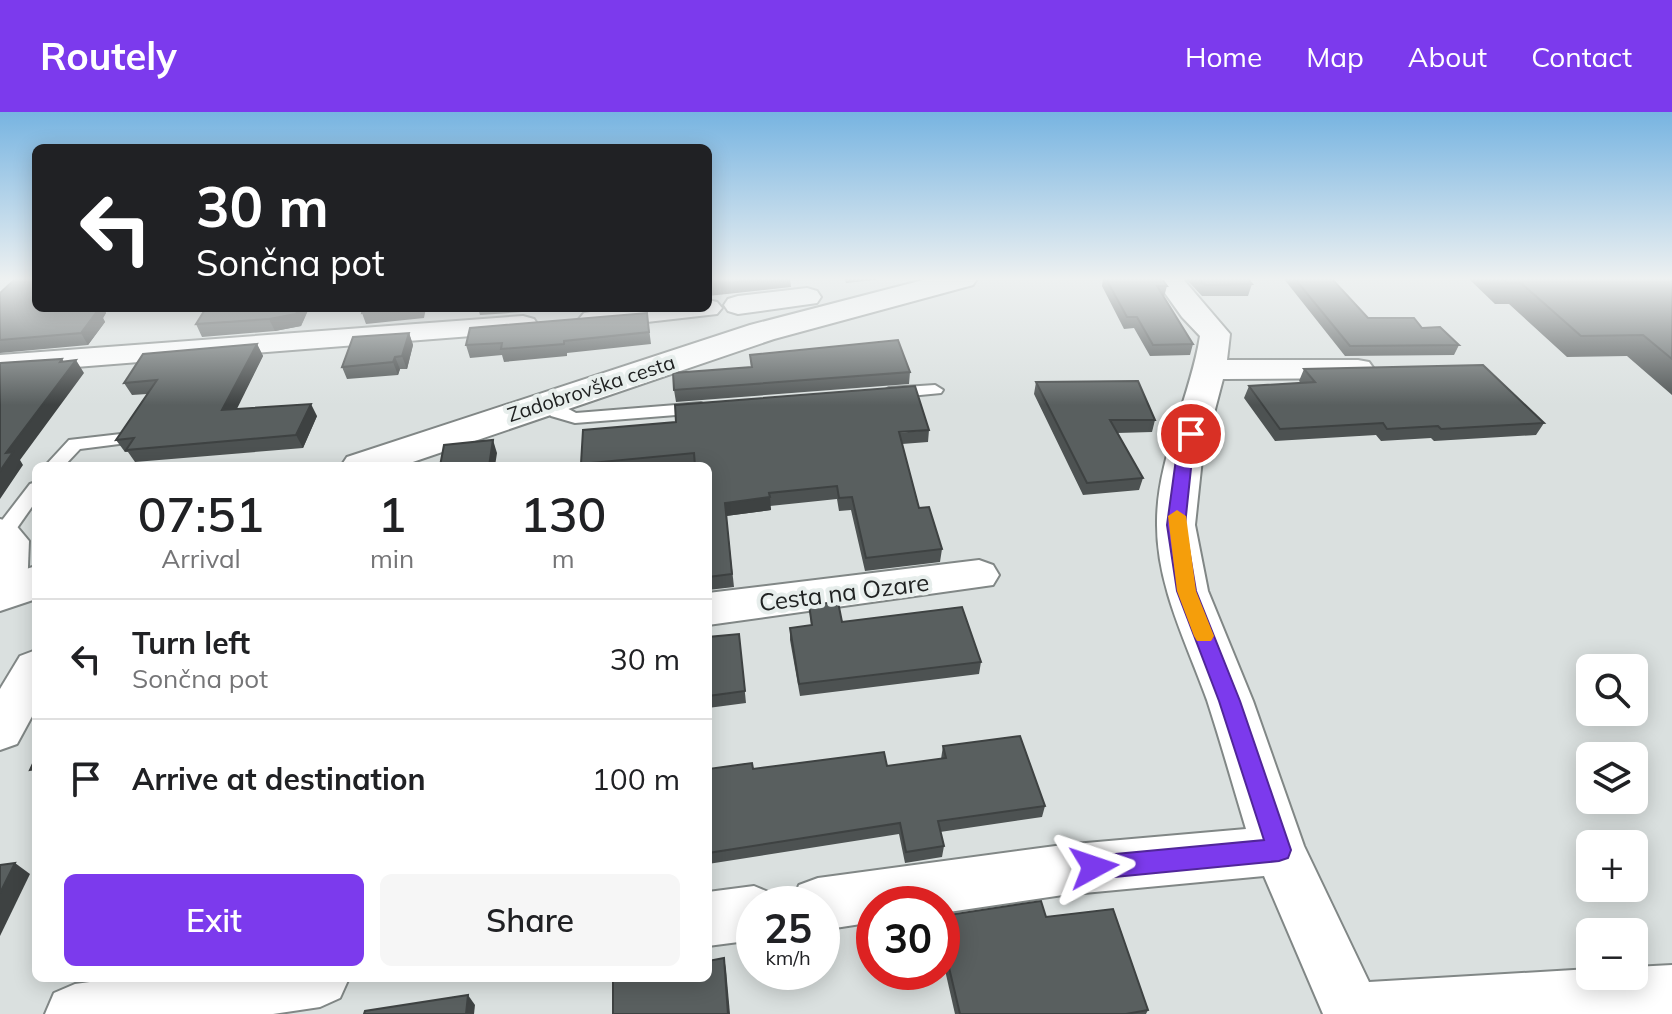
<!DOCTYPE html>
<meta charset="utf-8">
<style>
:root{--surface:#fff;--page:#f6f6f6;--text:#202124;--muted:#757577;--line:#e0e0e0;--accent:#7c3aed}
body{margin:0;font-family:Mulish,sans-serif;background:var(--page);color:var(--text);height:100vh;display:flex;flex-direction:column;font-size:30px;white-space:nowrap}
*{box-sizing:border-box;margin:0}
p{font-size:26px;color:var(--muted)}
.icon{flex:none;width:44px;height:44px;fill:none;stroke:currentColor;stroke-width:2;stroke-linecap:round;stroke-linejoin:round}
.map{position:relative;flex:1;overflow:hidden}
.panel{position:absolute;left:32px;top:350px;width:680px;height:520px;display:flex;flex-direction:column;background:var(--surface);border-radius:12px;box-shadow:0 4px 20px #0003}
.panel>*{flex:none}
.banner{position:absolute;left:32px;top:32px;width:680px;height:168px;border-radius:12px;box-shadow:0 4px 20px #0003;background:#202124;color:#fff;overflow:hidden}
.controls{position:absolute;left:1576px;top:542px;display:grid;gap:16px}
.controls a{display:grid;place-items:center;width:72px;height:72px;border-radius:12px;background:var(--surface);box-shadow:0 4px 20px #0003;font-size:40px}
.speed{position:absolute;left:736px;top:774px;display:flex;gap:16px;font-size:40px;font-weight:700;text-align:center}
.speed>*{display:grid;place-content:center;width:104px;height:104px;border-radius:50%;background:var(--surface);box-shadow:0 4px 20px #0003;line-height:1}
.speed small{font-size:20px;font-weight:400}
.speed .limit{border:12px solid #d22;background:#fff;color:#111}
.pin{position:absolute;display:grid;place-items:center;width:68px;height:68px;color:#fff;margin:-34px;border:4px solid #fff;border-radius:50%;box-shadow:0 2px 8px #0007}
.me{position:absolute;width:88px;margin:-44px;rotate:85deg;stroke-linejoin:round;filter:drop-shadow(0 0 6px #0008)}
.turn{display:flex;align-items:center;gap:28px;height:168px;padding:0 32px;font-size:36px}
.turn .icon{width:104px;height:104px;stroke-width:2.5}
.turn b{display:block;font-size:56px;line-height:68px}
.eta{display:flex;justify-content:space-evenly;align-items:center;height:136px;text-align:center}
.eta b{font-size:48px;font-weight:600;line-height:56px}
.cta{display:flex;gap:16px;margin-top:auto;padding:16px 32px}
.cta a{flex:1;height:92px;border-radius:12px;background:var(--accent);color:#fff;font-size:32px;font-weight:600;line-height:92px;text-align:center}
.cta a+a{background:var(--page);color:var(--text)}
ul{padding:0;list-style:none}
li{display:flex;align-items:center;gap:24px;height:120px;padding:0 32px;border-top:2px solid var(--line)}
li div{flex:1}
li b{display:block;font-size:30px}
li em{font-style:normal}
header{display:flex;align-items:center;gap:48px;box-sizing:border-box;height:112px;padding:0 40px;background:var(--accent);color:#fff}
header strong{font-size:38px}
nav{display:flex;gap:44px;margin-inline-start:auto;font-size:28px}
.map>svg:first-child{display:block}
.lines{fill:none;stroke-linecap:round;stroke-linejoin:round}
.lane-casing{stroke:#818786;stroke-width:4}
.street-casing{stroke:#818786;stroke-width:4}
.secondary-casing{stroke:#818786;stroke-width:4}
.lane{fill:#fff;fill-rule:evenodd}
.street{fill:#fff;fill-rule:evenodd}
.secondary{fill:#fff;fill-rule:evenodd}
.wall{fill:#4d5252}
.shaded-wall{fill:#3e4242}
.building{fill:#595f5f;stroke:#3e4242;stroke-width:2}
.route{fill:#7c3aed;stroke:#51269a;stroke-width:2}
.slow{fill:#f59e0b}
.labels{text-anchor:middle;dominant-baseline:central;stroke-width:8;stroke-linejoin:round;paint-order:stroke}
.far-street-label{font-size:20px;fill:#202222;stroke:#e7eeec}
.street-label{font-size:24px;fill:#202222;stroke:#e7eeec}
</style>
<header>
<strong>Routely</strong>
<nav><a>Home</a><a>Map</a><a>About</a><a>Contact</a></nav>
</header>
<div class="map">
<svg width="1672" height="902" viewBox="0 0 1672 902">
<rect width="100%" height="100%" fill="#dae0df"/>
<g class="lines">
<g class="lane-casing">
<g id="lane">
<polygon points="935,273 943,278 941,281 889,286 881,281 889,276"/>
<polygon points="546,285 576,301 701,291 709,296 701,301 575,311 551,304 538,290"/>
<polygon points="121,322 127,323 130,327 127,331 80,337 64,354 45,354 69,328"/>
<polygon points="36,370 36,389 10,426 0,427 0,411 30,372"/>
</g>
</g>
<g class="street-casing">
<g id="street">
<path d="M1155,167H1183L1230,222L1227,248H1358L1369,250L1374,257L1369,264L1358,266L1223,267L1202,347L1195,413L1208,479L1253,589L1304,734L1369,870L1590,857V864H1634V855L1672,853V902H1323L1264,764L1063,783L942,801V792H874V810L822,818V792H791L799,773L818,766L1063,733L1246,717C1233,674 1221,631 1207,588C1187,532 1157,475 1157,413C1156,348 1190,287 1200,224L1182,205Z"/>
<polygon points="807,176 817,179 821,185 817,191 738,202 728,199 724,193 728,187 738,184"/>
<polygon points="708,188 717,190 722,196 717,202 594,216 584,213 579,207 584,201 616,196 708,196"/>
<polygon points="523,204 534,207 538,213 534,219 0,261 0,243"/>
<polygon points="0,407 14,411 29,429 27,480 21,491 6,495 0,493"/>
<polygon points="979,448 993,453 999,463 993,473 708,513 708,481"/>
<polygon points="36,538 36,597 17,632 0,638 0,577 20,544"/>
<polygon points="754,774 773,782 778,792 754,792 754,828 708,834 708,780"/>
<polygon points="119,866 349,866 340,886 320,895 273,902 45,902 54,881 75,872"/>
</g>
</g>
<g class="secondary-casing">
<g id="secondary">
<polygon points="927,167 977,167 973,173 774,227 401,354 341,354 347,345 750,213"/>
<polygon points="36,454 36,487 0,499 0,465"/>
</g>
</g>
<use href="#lane" class="lane"/>
<use href="#street" class="street"/>
<use href="#secondary" class="secondary"/>
</g>
<g class="wall">
<polygon points="845,167 883,167 846,171"/>
<polygon points="1103,167 1162,167 1167,174 1164,185 1193,232 1190,243 1150,244 1134,216 1124,217 1102,174"/>
<polygon points="1186,167 1248,167 1252,172 1248,184 1202,184"/>
<polygon points="1284,167 1332,167 1368,206 1422,216 1459,233 1454,243 1345,244"/>
<polygon points="1469,167 1672,167 1672,283 1627,244 1567,245 1509,192 1495,192"/>
<polygon points="0,181 36,196 103,196 106,201 103,206 105,210 88,233 0,241"/>
<polygon points="309,196 301,214 275,219 202,225 196,212"/>
<polygon points="478,196 579,196 480,203"/>
<polygon points="647,201 651,232 567,241 567,244 504,250 502,243 470,246 466,233"/>
<polygon points="409,221 413,233 407,257 400,257 398,263 347,267 342,255"/>
<polygon points="257,232 263,244 236,297 317,304 303,336 135,350 128,340 125,340 116,328 147,282 132,283 124,271"/>
<polygon points="750,243 910,260 909,272 676,290 674,278 751,255"/>
<polygon points="1304,257 1544,311 1536,323 1434,329 1431,326 1381,329 1376,323 1275,329 1244,286 1249,274 1301,271 1299,269"/>
<polygon points="1036,270 1155,308 1152,320 1117,321 1143,366 1139,378 1083,383 1034,282"/>
<polygon points="929,318 928,330 902,332 919,396 942,437 940,450 865,459 851,398 839,399 837,387 770,394 771,398 726,404 734,475 708,478 708,354 582,354 581,352"/>
<polygon points="809,493 842,510 981,550 979,562 800,584 790,528 790,516 811,513"/>
<polygon points="739,522 746,591 708,596 708,525"/>
<polygon points="943,634 1045,694 1042,705 940,720 944,734 942,745 905,751 899,722 708,752 708,657 887,654 941,647"/>
<polygon points="942,804 1046,805 1148,898 1146,902 955,902 942,845"/>
</g>
<g class="shaded-wall">
<polygon points="763,167 790,167 791,175 708,184 708,173"/>
<polygon points="85,196 103,196 106,201 103,206 105,210 88,233 81,221"/>
<polygon points="299,196 309,196 301,214 275,219 269,207"/>
<polygon points="406,196 426,196 424,206 366,212 362,201"/>
<polygon points="409,221 413,233 407,257 402,244"/>
<polygon points="257,232 263,244 230,311 222,298"/>
<polygon points="395,245 400,257 398,263 393,250"/>
<polygon points="62,247 69,257 76,248 84,261 20,348 23,353 0,387 0,359 6,341"/>
<polygon points="311,292 317,304 303,336 296,323"/>
<polygon points="493,328 497,341 495,354 489,354"/>
<polygon points="770,385 771,398 726,404 734,475 725,391"/>
<polygon points="15,751 30,762 0,824 0,781"/>
<polygon points="724,846 726,857 730,902 728,902"/>
<polygon points="468,883 475,893 474,902 466,902"/>
</g>
<g class="building">
<polygon points="15,167 36,167 36,196 94,196 92,198 98,198 81,221 0,228 0,181"/>
<polygon points="708,167 763,167 708,173"/>
<polygon points="1106,167 1162,167 1167,174 1157,174 1193,232 1153,233 1137,205 1127,205"/>
<polygon points="1199,167 1248,167 1252,172 1205,173"/>
<polygon points="1295,167 1332,167 1368,206 1414,206 1422,216 1440,215 1459,233 1350,234"/>
<polygon points="1502,167 1672,167 1672,247 1643,223 1581,224 1521,171 1507,171"/>
<polygon points="206,196 299,196 296,202 269,207 196,212"/>
<polygon points="363,196 406,196 362,201"/>
<polygon points="647,201 649,220 564,229 564,232 501,237 502,231 466,233 470,216"/>
<polygon points="409,221 402,244 395,245 393,250 342,255 353,225"/>
<polygon points="898,228 910,260 674,278 673,261 752,255 750,243"/>
<polygon points="257,232 222,298 311,292 296,323 126,338 134,326 116,328 157,268 124,271 143,242"/>
<polygon points="62,247 60,250 76,248 6,341 13,340 0,359 0,251"/>
<polygon points="1483,253 1544,311 1441,317 1438,314 1387,317 1383,311 1280,317 1249,274 1315,270 1304,257"/>
<polygon points="1138,269 1155,308 1110,308 1143,366 1087,371 1036,270"/>
<polygon points="915,274 929,318 899,320 919,396 929,395 942,437 866,446 852,385 839,386 837,374 769,381 770,385 725,391 732,462 708,465 708,354 695,354 694,341 581,352 583,318 676,310 675,293"/>
<polygon points="493,328 489,354 440,354 444,333"/>
<polygon points="838,490 842,510 962,495 981,550 799,572 790,516 812,513 809,493"/>
<polygon points="739,522 745,579 708,584 708,525"/>
<polygon points="1020,624 1045,694 938,709 944,734 906,740 900,711 708,741 708,657 752,651 753,657 884,640 887,654 946,646 943,634"/>
<polygon points="36,645 36,657 30,658"/>
<polygon points="15,751 0,781 0,753"/>
<polygon points="1041,789 1046,805 1113,797 1148,898 1126,902 960,902 942,826 942,804"/>
<polygon points="724,846 728,902 613,902 613,866 708,866 708,849"/>
<polygon points="468,883 466,902 364,902 365,899"/>
</g>
<linearGradient id="sky" x2="0" y2="1"><stop stop-color="#77b4e1"/><stop offset="0.57" stop-color="#eef1f1"/><stop offset="1" stop-color="#eef1f1" stop-opacity="0"/></linearGradient>
<rect width="1672" height="293" fill="url(#sky)"/>
<polygon class="route" points="1191,318 1199,322 1192,347 1185,413 1196,479 1240,589 1291,738 1288,746 1279,749 1094,767 1085,763 1082,755 1085,747 1094,744 1264,728 1219,589 1177,479 1167,413 1176,347 1183,322"/>
<polygon class="slow" points="1177,398 1186,404 1196,479 1214,524 1211,529 1197,529 1194,524 1177,479 1168,404"/>
<g class="labels">
<g class="far-street-label">
<text transform="translate(591 276) rotate(-18)">Zadobrovška cesta</text>
</g>
<g class="street-label">
<text transform="translate(844 480) rotate(-7)">Cesta na Ozare</text>
</g>
</g>
</svg>
<div class="controls">
<a><svg class="icon" aria-label="search" viewBox="0 0 24 24"><circle cx="10" cy="10" r="6"/><path d="M15 15l6 6"/></svg></a>
<a><svg class="icon" aria-label="layers" viewBox="0 0 24 24"><path d="M12 4l9 5-9 5-9-5zM3 14l9 5 9-5"/></svg></a>
<a>+</a>
<a>−</a>
</div>
<div class="speed"><div>25<small>km/h</small></div><div class="limit">30</div></div>
<div class="pin" style="left:1191px;top:322px;background:#d93025"><svg class="icon" aria-label="arrive" viewBox="0 0 24 24"><path d="M6 21V4h12l-3 4 3 4H6"/></svg></div>
<svg class="me" style="left:1094px;top:755px" viewBox="-20 -20 40 40"><path d="M0-17L14 15 0 8-14 15z" fill="#7c3aed" stroke="#fff" stroke-width="4"/></svg>
<div class="banner">
<div class="turn"><svg class="icon" aria-label="left" viewBox="0 0 24 24"><path d="M17 20v-9H6M10 6l-5 5 5 5"/></svg><div><b>30 m</b>Sončna pot</div></div>
</div>
<section class="panel">
<div class="eta">
<div><b>07:51</b><p>Arrival</p></div>
<div><b>1</b><p>min</p></div>
<div><b>130</b><p>m</p></div>
</div>
<ul>
<li><svg class="icon" aria-label="left" viewBox="0 0 24 24"><path d="M17 20v-9H6M10 6l-5 5 5 5"/></svg><div><b>Turn left</b><p>Sončna pot</p></div><em>30 m</em></li>
<li><svg class="icon" aria-label="arrive" viewBox="0 0 24 24"><path d="M6 21V4h12l-3 4 3 4H6"/></svg><div><b>Arrive at destination</b></div><em>100 m</em></li>
</ul>
<div class="cta"><a>Exit</a><a>Share</a></div>
</section>
</div>
